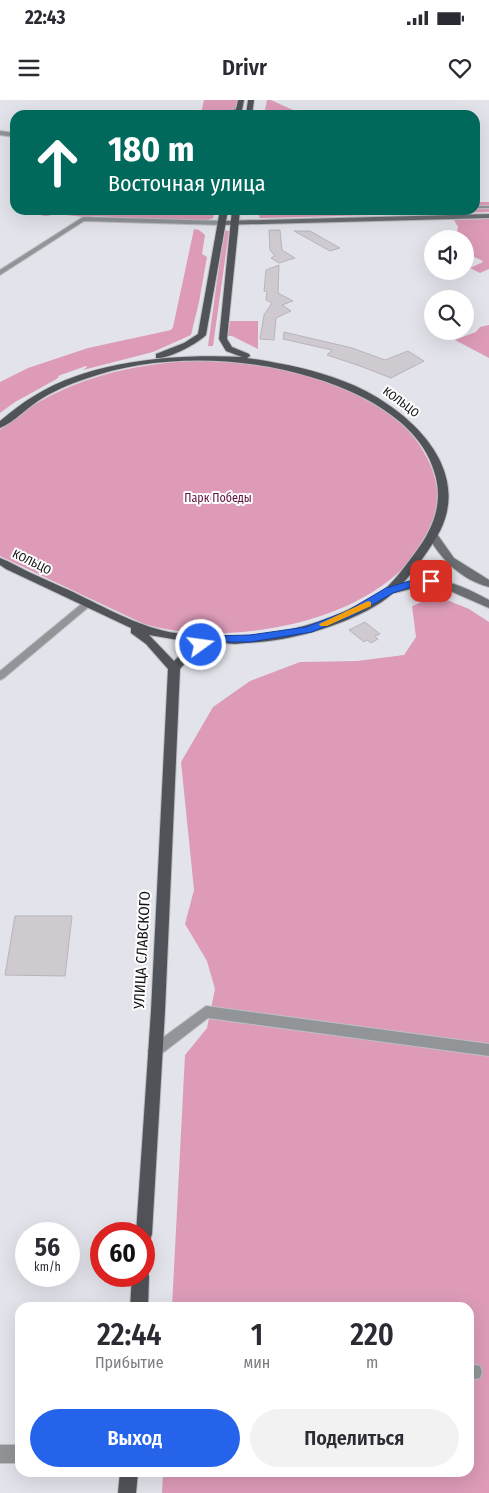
<!DOCTYPE html>
<html lang="ru">
<meta charset="utf-8">
<style>
:root{--surface:#fff;--page:#f2f2f3;--text:#2b2b33;--muted:#7c7c81;--accent:#2563eb}
body{margin:0;font-family:"Fira Sans Condensed",sans-serif;background:var(--page);color:var(--text);height:100vh;display:flex;flex-direction:column;font-size:19px;white-space:nowrap}
*{box-sizing:border-box;margin:0}
p{font-size:16px;color:var(--muted)}
.icon{flex:none;width:28px;height:28px;fill:none;stroke:currentColor;stroke-width:2;stroke-linecap:round;stroke-linejoin:round}
.map{position:relative;flex:1;overflow:hidden}
.panel{position:absolute;left:15px;top:1202px;width:459px;height:175px;display:flex;flex-direction:column;background:var(--surface);border-radius:15px;box-shadow:0 5px 20px #0002}
.panel>*{flex:none}
.hud{position:absolute;left:10px;top:10px;width:470px;height:105px;border-radius:15px;box-shadow:0 5px 20px #0002;background:#00695c;color:#fff;overflow:hidden}
.fabs{position:absolute;left:424px;top:130px;display:grid;gap:10px}
.fabs a{display:grid;place-items:center;width:50px;height:50px;border-radius:50%;background:var(--surface);box-shadow:0 5px 20px #0002;font-size:25px}
.speed{position:absolute;left:15px;top:1122px;display:flex;gap:10px;font-size:25px;font-weight:700;text-align:center}
.speed>*{display:grid;place-content:center;width:65px;height:65px;border-radius:50%;background:var(--surface);box-shadow:0 5px 20px #0002;line-height:1}
.speed small{font-size:12px;font-weight:400}
.speed .limit{border:8px solid #d22;background:#fff;color:#111}
.pin{position:absolute;display:grid;place-items:center;width:42px;height:42px;color:#fff;margin:-21px;border-radius:10px;box-shadow:0 2px 8px #0006}
.me{position:absolute;width:55px;margin:-28px;rotate:76deg;stroke-linejoin:round;filter:drop-shadow(0 0 4px #0008)}
.turn{display:flex;align-items:center;gap:18px;height:105px;padding:0 15px;font-size:22px}
.turn .icon{width:65px;height:65px;stroke-width:2.5}
.turn b{display:block;font-size:35px;line-height:42px}
.eta{display:flex;justify-content:space-evenly;align-items:center;height:85px;text-align:center}
.eta b{font-size:30px;font-weight:600;line-height:35px}
.primary-button{display:flex;gap:10px;margin-top:auto;padding:10px 15px}
.primary-button a{flex:1;height:58px;border-radius:30px;background:var(--accent);color:#fff;font-size:20px;font-weight:600;line-height:58px;text-align:center}
.primary-button a+a{background:var(--page);color:var(--text)}
.status{display:flex;justify-content:space-between;align-items:center;height:35px;padding:0 25px;background:var(--surface);direction:ltr}
.status svg{height:14px;fill:currentColor}
header{display:flex;justify-content:space-between;align-items:center;height:65px;padding:0 15px;background:var(--surface);font-size:22px;font-weight:600}
.map>svg:first-child{display:block}
.green{fill:#dd9bb8}
.building{fill:#cfcad0;stroke:#b8b4ba}
.lines{fill:none;stroke-linecap:round;stroke-linejoin:round}
.pedestrian-casing{stroke:#bebfc5;stroke-width:2}
.minor-casing{stroke:#bebfc5;stroke-width:2}
.tertiary-casing{stroke:#bebfc5;stroke-width:2}
.secondary-casing{stroke:#bebfc5;stroke-width:2}
.primary-casing{stroke:#bebfc5;stroke-width:2}
.pedestrian{fill:#929597;fill-rule:evenodd}
.minor{fill:#929597;fill-rule:evenodd}
.tertiary{fill:#929597;fill-rule:evenodd}
.secondary{fill:#6b6f72;fill-rule:evenodd}
.primary{fill:#505458;fill-rule:evenodd}
.route{fill:#2563eb;stroke:#184099}
.slow{fill:#f59e0b}
.labels{text-anchor:middle;dominant-baseline:central;stroke-width:4;stroke-linejoin:round;paint-order:stroke}
.far-street-label{font-size:12px;fill:#141416;stroke:#fff}
.far-park-label{font-size:12px;fill:#62103f;stroke:#fff}
.street-label{font-size:15px;fill:#141416;stroke:#fff}
</style>
<div class="status"><b>22:43</b><svg viewBox="0 0 49 12"><path d="M0 12V9h3v3zM5 12V6h3v6zM10 12V3h3v9zM15 12V0h3v12zM26 1h20v11H26zM47 4h2v5h-2z"/></svg></div>
<header><svg class="icon" aria-label="menu" viewBox="0 0 24 24"><path d="M4 6h16M4 12h16M4 18h16"/></svg>Drivr<svg class="icon" aria-label="heart" viewBox="0 0 24 24"><path d="M12 20l-8-8c-3-5 5-10 8-4 3-6 11-1 8 4z"/></svg></header>
<div class="map">
<svg width="489" height="1393" viewBox="0 0 489 1393">
<rect width="100%" height="100%" fill="#e3e4eb"/>
<g class="green">
<polygon points="204,0 237,0 237,6 223,15 179,15 201,13"/>
<polygon points="267,0 271,0 304,15 264,15"/>
<polygon points="475,102 489,102 489,112 260,118 257,110 475,110"/>
<polygon points="44,110 207,110 207,114 214,115 213,118 205,121 93,116 92,118 58,114 46,116 40,115 38,112"/>
<polygon points="489,119 489,169 480,173 470,168 483,162 481,160 465,153 465,139 446,139 457,132 458,127 454,120"/>
<polygon points="194,129 199,130 205,135 202,154 207,157 199,202 191,235 153,252 83,270 87,267 86,266 58,276 59,277 55,280 15,302 0,313 0,282 28,268 88,248 171,230 173,227"/>
<polygon points="224,130 229,131 213,246 208,246"/>
<polygon points="230,221 258,221 258,249 232,236 228,236"/>
<polygon points="489,225 489,258 455,240 476,232 480,227"/>
<path d="M210,260C285,265 395,285 429,362C436,377 440,396 436,413C408,519 234,551 144,524L0,456V330L2,328C61,278 135,262 210,260Z"/>
<polygon points="437,496 469,509 489,522 489,1393 162,1393 163,1373 469,1372 469,1208 172,1207 185,955 207,928 215,889 207,861 185,824 194,790 181,662 213,607 250,581 300,562 357,561 404,555 416,537 412,506"/>
</g>
<g class="building">
<polygon points="269,130 280,130 282,150 295,158 279,163 271,158 275,156 270,150"/>
<polygon points="294,131 310,131 340,148 330,151"/>
<polygon points="279,165 278,193 293,201 282,205 291,211 276,218 274,240 260,239 264,215 272,203 266,200 267,192 264,191 266,170"/>
<polygon points="284,232 352,248 385,260 408,251 424,261 391,278 360,266 327,255 332,250 283,239"/>
<polygon points="365,522 380,534 375,536 378,539 371,543 367,540 364,542 349,530"/>
<polygon points="15,816 72,816 65,876 5,875"/>
</g>
<g class="lines">
<g class="pedestrian-casing">
<g id="pedestrian">
<rect x="475" y="106" width="14" height="2"/>
<polygon points="324,110 393,110 391,111 255,114 253,113 255,112"/>
</g>
</g>
<g class="minor-casing">
<g id="minor">
<polygon points="83,117 222,121 225,123 222,125 84,121 0,175 0,170"/>
<polygon points="88,500 91,501 93,503 91,505 4,578 0,580 0,571 85,501"/>
<polygon points="206,906 489,944 489,956 208,918 160,955 155,957 150,955 148,951 150,947"/>
<polygon points="469,1264 480,1266 482,1272 480,1278 469,1280"/>
</g>
</g>
<g class="tertiary-casing">
<g id="tertiary">
<polygon points="238,6 243,7 232,15 225,15"/>
<polygon points="0,31 15,33 15,37 0,35"/>
<rect x="0" y="1345" width="20" height="18"/>
</g>
</g>
<g class="secondary-casing">
<g id="secondary">
<polygon points="489,114 489,118 222,125 218,123 222,121"/>
<path d="M433,433L437,434L454,458L489,480V487C462,480 441,460 428,436Z"/>
<path d="M431,479C453,481 470,490 489,500V508L441,487H420L390,494L385,491L386,489Z"/>
</g>
</g>
<g class="primary-casing">
<g id="primary">
<polygon points="238,0 244,0 241,15 235,15"/>
<polygon points="248,0 254,0 252,15 246,15"/>
<path d="M220,110H228L206,235C197,244 169,259 156,258V254L184,243L198,234Z"/>
<path d="M232,110H240L227,239L232,247L249,254L250,256L247,258C280,263 312,269 343,281C400,302 474,363 440,431C429,451 409,479 392,494C366,517 311,535 276,540C263,542 249,543 235,544C228,544 219,542 212,544C200,546 188,560 180,569L165,911L152,1134L150,1140L144,1142V1134H136L151,911L168,569L146,544L131,533V528L6,469L0,465V458C11,462 22,469 33,474C50,482 68,489 85,498C116,513 147,530 182,534C240,541 300,534 354,507C364,502 376,497 385,489C396,479 406,465 415,453C434,428 444,401 434,371C424,337 394,314 364,298C284,257 170,248 85,279C70,284 51,292 38,301C26,309 14,322 0,328V321C11,312 22,303 34,296C92,260 175,254 242,257L226,251L219,239ZM149,535L196,543L187,548L174,561Z"/>
<polygon points="144,1169 147,1170 149,1176 148,1208 130,1208 132,1176 144,1176"/>
<polygon points="120,1372 138,1372 136,1393 118,1393"/>
</g>
</g>
<use href="#pedestrian" class="pedestrian"/>
<use href="#minor" class="minor"/>
<use href="#tertiary" class="tertiary"/>
<use href="#secondary" class="secondary"/>
<use href="#primary" class="primary"/>
</g>
<polygon class="route" points="431,478 434,478 434,483 417,485 393,493 354,515 312,532 250,542 213,542 201,548 196,545 211,536 250,535 306,527 347,511 386,488 416,479"/>
<polygon class="slow" points="368,501 371,502 371,506 327,526 320,526 319,524"/>
<g class="labels">
<g class="far-street-label">
<text transform="translate(401 302) rotate(37)">КОЛЬЦО</text>
<text transform="translate(32 462) rotate(26)">КОЛЬЦО</text>
</g>
<g class="far-park-label">
<text x="218" y="398">Парк Победы</text>
</g>
<g class="street-label">
<text transform="translate(142 850) rotate(-87)">УЛИЦА СЛАВСКОГО</text>
</g>
</g>
</svg>
<div class="fabs">
<a><svg class="icon" aria-label="sound" viewBox="0 0 24 24"><path d="M4 9h4l5-4v14l-5-4H4zM17 9q2 3 0 6"/></svg></a>
<a><svg class="icon" aria-label="search" viewBox="0 0 24 24"><circle cx="10" cy="10" r="6"/><path d="M15 15l6 6"/></svg></a>
</div>
<div class="speed"><div>56<small>km/h</small></div><div class="limit">60</div></div>
<div class="pin" style="left:431px;top:481px;background:#d93025"><svg class="icon" aria-label="arrive" viewBox="0 0 24 24"><path d="M6 21V4h12l-3 4 3 4H6"/></svg></div>
<svg class="me" style="left:201px;top:545px" viewBox="-20 -20 40 40"><circle r="17" fill="#2563eb" stroke="#fff" stroke-width="3"/><path d="M0-11L8 9 0 5-8 9z" fill="#fff"/></svg>
<div class="hud">
<div class="turn"><svg class="icon" aria-label="ahead" viewBox="0 0 24 24"><path d="M12 20V5M6 11l6-6 6 6"/></svg><div><b>180 m</b>Восточная улица</div></div>
</div>
<section class="panel">
<div class="eta">
<div><b>22:44</b><p>Прибытие</p></div>
<div><b>1</b><p>мин</p></div>
<div><b>220</b><p>m</p></div>
</div>
<div class="primary-button"><a>Выход</a><a>Поделиться</a></div>
</section>
</div>
